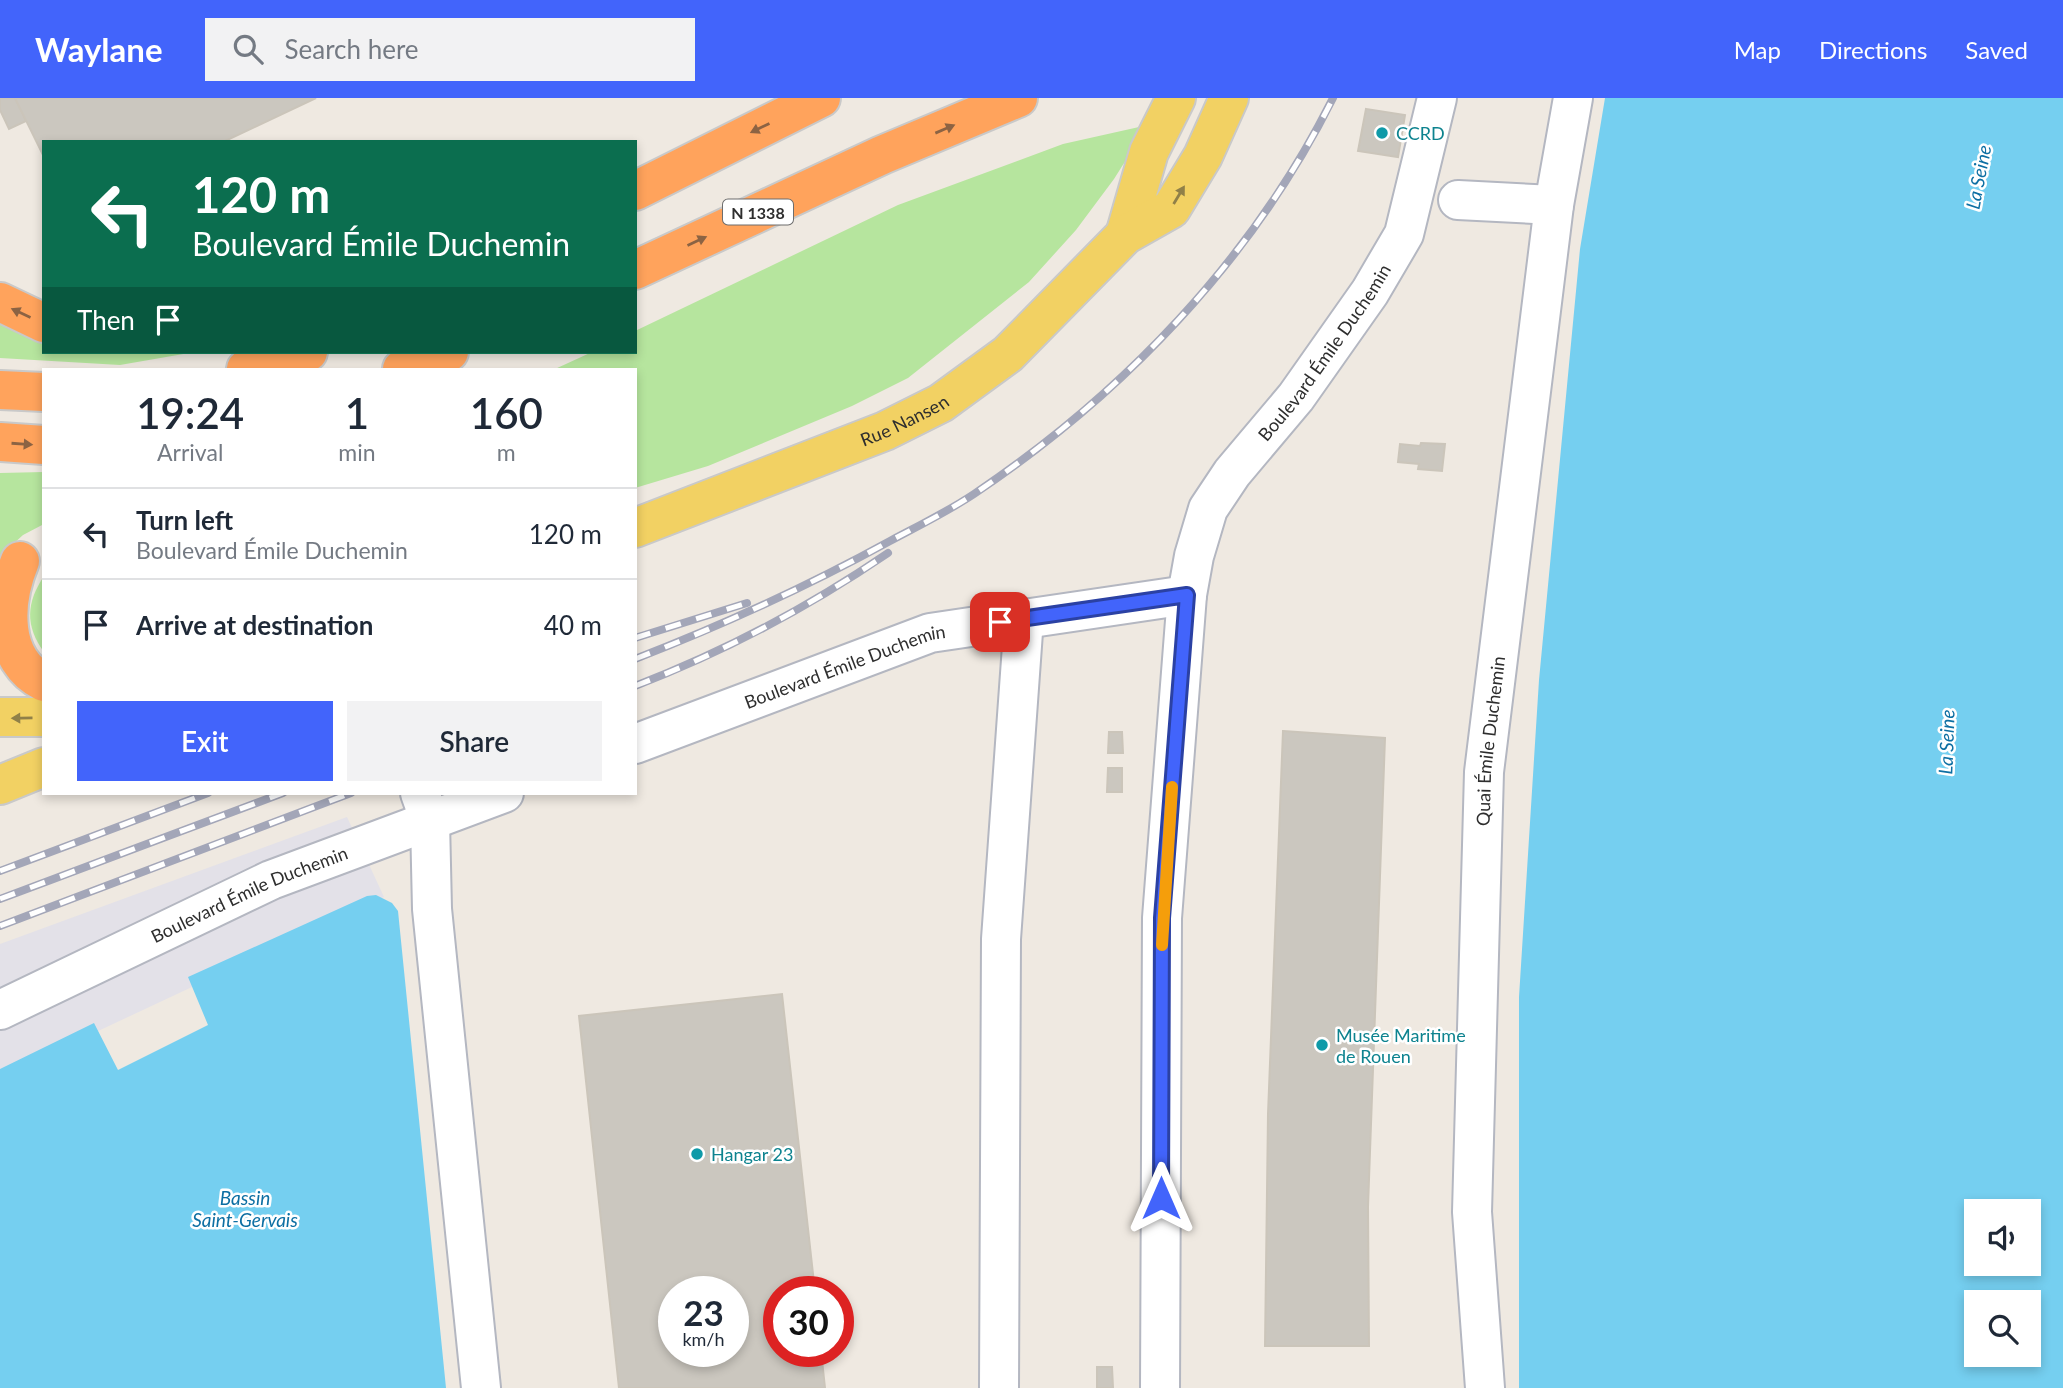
<!DOCTYPE html>
<meta charset="utf-8">
<style>
:root{--surface:#fff;--page:#f2f2f3;--text:#1f2937;--muted:#747a83;--line:#e0e1e3;--accent:#4264fb}
body{margin:0;font-family:Lato,sans-serif;background:var(--page);color:var(--text);height:100vh;display:flex;flex-direction:column;font-size:26px;white-space:nowrap}
*{box-sizing:border-box;margin:0}
p{font-size:23px;color:var(--muted)}
.icon{flex:none;width:38px;height:38px;fill:none;stroke:currentColor;stroke-width:2;stroke-linecap:round;stroke-linejoin:round}
.map{position:relative;flex:1;overflow:hidden}
.side{position:absolute;left:42px;top:270px;width:595px;height:427px;display:flex;flex-direction:column;background:var(--surface);border-radius:0px;box-shadow:0 4px 10px #0003}
.side>*{flex:none}
.guide{position:absolute;left:42px;top:42px;width:595px;height:214px;border-radius:0px;box-shadow:0 4px 10px #0003;background:#0b6e4f;color:#fff;overflow:hidden}
.controls{position:absolute;left:1964px;top:1101px;display:grid;gap:14px}
.controls a{display:grid;place-items:center;width:77px;height:77px;border-radius:0px;background:var(--surface);box-shadow:0 4px 10px #0003;font-size:35px}
.speed{position:absolute;left:658px;top:1178px;display:flex;gap:14px;font-size:35px;font-weight:700;text-align:center}
.speed>*{display:grid;place-content:center;width:91px;height:91px;border-radius:50%;background:var(--surface);box-shadow:0 4px 10px #0003;line-height:1}
.speed small{font-size:18px;font-weight:400}
.speed .limit{border:10px solid #d22;background:#fff;color:#111}
.pin{position:absolute;display:grid;place-items:center;width:60px;height:60px;color:#fff;margin:-30px;border-radius:14px;box-shadow:0 4px 10px #0006}
.me{position:absolute;width:77px;margin:-38px;rotate:0deg;stroke-linejoin:round;filter:drop-shadow(0 0 5px #0008)}
.turn{display:flex;align-items:center;gap:24px;height:147px;padding:0 35px;font-size:32px}
.turn .icon{width:91px;height:91px;stroke-width:2.5}
.turn b{display:block;font-size:49px;line-height:60px}
.then{display:flex;align-items:center;height:66px;padding:0 35px;background:#0003;gap:14px;font-size:26px}
.eta{display:flex;justify-content:space-evenly;align-items:center;height:119px;text-align:center}
.eta b{font-size:42px;font-weight:600;line-height:49px}
.action{display:flex;gap:14px;margin-top:auto;padding:14px 35px}
.action a{flex:1;height:80px;border-radius:0px;background:var(--accent);color:#fff;font-size:28px;font-weight:600;line-height:80px;text-align:center}
.action a+a{background:var(--page);color:var(--text)}
ul{padding:0;list-style:none}
li{display:flex;align-items:center;gap:21px;height:91px;padding:0 35px;border-top:2px solid var(--line)}
li div{flex:1}
li b{display:block;font-size:26px}
li em{font-style:normal}
header{display:flex;align-items:center;gap:42px;box-sizing:border-box;height:98px;padding:0 35px;background:var(--accent);color:#fff}
header strong{font-size:33px}
nav{display:flex;gap:38px;margin-inline-start:auto;font-size:24px}
.search{width:490px;height:63px;background:var(--page);display:flex;align-items:center;gap:18px;box-sizing:border-box;padding:0 24px;border-radius:0px;color:var(--muted);font-size:26px}
.map>svg:first-child{display:block}
.industrial{fill:#e3e1e8}
.green{fill:#b6e59e}
.water{fill:#75cff0;fill-rule:evenodd}
.building{fill:#cbc7bf;stroke:#cbc5ba;stroke-width:2;fill-rule:evenodd}
.lines{fill:none;stroke-linecap:round;stroke-linejoin:round}
.minor-casing{stroke:#b4b7c1;stroke-width:42}
.major-casing{stroke:#c9c9c9;stroke-width:42}
.highway-casing{stroke:#c9c9c9;stroke-width:42}
.minor{stroke:#fff;stroke-width:38}
.major{stroke:#f2d163;stroke-width:38}
.highway{stroke:#ffa35c;stroke-width:38}
.rail-casing{stroke:#a3a6b8;stroke-width:8}
.rail{stroke:#fff;stroke-width:5;stroke-dasharray:16;stroke-linecap:butt}
.oneway{fill:#8c6343}
.oneway2{fill:#908048}
.route-casing{stroke:#2b41a3;stroke-width:18}
.route{stroke:#4264fb;stroke-width:12}
.slow{stroke:#f59e0b;stroke-width:12}
.culture-dot{fill:#0f9aa8;stroke:#fff;stroke-width:2.5}
.labels{text-anchor:middle;dominant-baseline:central;stroke-width:5;stroke-linejoin:round;paint-order:stroke}
.shield{fill:#fff;stroke:#6d6d6d;stroke-width:2}
.shield-label{font-size:16px;font-weight:bold;fill:#2e2e2e}
.culture-label{font-size:18px;fill:#0d838f;stroke:#fff;text-anchor:start}
.street-label{font-size:18px;fill:#2e2e2e;stroke:#fff}
.water-label{font-size:19px;font-style:italic;fill:#0d6fa3;stroke:#fff}
</style>
<header>
<strong>Waylane</strong>
<div class="search"><svg class="icon" aria-label="search" viewBox="0 0 24 24"><circle cx="10" cy="10" r="6"/><path d="M15 15l6 6"/></svg>Search here</div>
<nav><a>Map</a><a>Directions</a><a>Saved</a></nav>
</header>
<div class="map">
<svg width="2063" height="1290" viewBox="0 0 2063 1290">
<rect width="100%" height="100%" fill="#efe9e1"/>
<polygon class="industrial" points="347,719 384,799 0,979 0,846"/>
<g class="green">
<polygon points="1148,27 1114,81 1076,132 1029,184 908,280 852,308 708,368 635,390 635,271 555,271 592,254 635,254 635,233 898,107 1063,46"/>
<polygon points="0,220 44,236 44,254 195,254 120,267 0,260"/>
<polygon points="44,374 44,426 23,437 0,458 0,375"/>
<path d="M44,478V554C25,528 26,505 44,478Z"/>
</g>
<g class="water">
<path d="M1605,0H2063V1290H1519V899L1539,582L1580,151ZM1976,1113H2028V1166H1976ZM1976,1204H2028V1256H1976Z"/>
<polygon points="376,797 392,805 398,813 446,1290 0,1290 0,971 94,925 118,972 208,927 188,879 367,798"/>
</g>
<g class="building">
<polygon points="0,0 15,0 26,23 9,31 0,12"/>
<polygon points="15,0 316,0 223,44 44,44 44,59"/>
<polygon points="1366,11 1405,17 1398,59 1358,53"/>
<polygon points="1421,345 1445,346 1442,373 1418,371 1419,366 1398,364 1400,346 1420,348"/>
<polygon points="1283,633 1385,640 1368,1109 1369,1248 1265,1248 1268,1016"/>
<polygon points="1109,634 1122,634 1123,655 1108,655"/>
<polygon points="1108,670 1122,670 1122,694 1107,694"/>
<path d="M782,896L815,1194H779V1253H821L825,1290H619L579,918ZM674,1194H733V1253H674Z"/>
<polygon points="1097,1269 1112,1269 1113,1290 1097,1290"/>
</g>
<g class="lines">
<g class="minor-casing">
<g id="minor">
<polyline points="1458,102 1554,107"/>
<path id="s1" d="M635,646L930,535L1187,497"/>
<polyline points="420,695 430,723 432,811 481,1290"/>
<path id="s2" d="M0,912L271,782L504,695"/>
<polyline points="999,1290 1001,841 1024,520"/>
<path id="s3" d="M1160,1290L1162,820L1187,497L1194,458L1208,411L1232,375L1296,299L1370,194L1404,136L1437,0"/>
<path id="s4" d="M1485,1290L1472,1114L1484,674L1554,107L1573,0"/>
</g>
</g>
<g class="major-casing">
<g id="major">
<polyline points="1125,137 1149,54 1176,0"/>
<path id="s5" d="M635,430L885,333L941,305L1008,256L1125,137L1171,111L1203,58L1229,0"/>
<polyline points="0,619 44,619"/>
<polyline points="0,687 44,669"/>
</g>
</g>
<g class="highway-casing">
<g id="highway">
<polyline points="635,93 821,0"/>
<polyline points="635,172 882,57 1018,0"/>
<polyline points="0,204 44,225"/>
<polyline points="246,271 308,254"/>
<polyline points="402,271 449,254"/>
<polyline points="0,292 44,294"/>
<polyline points="0,344 44,347"/>
<path d="M20,463C3,505 0,562 44,584"/>
</g>
</g>
<use href="#minor" class="minor"/>
<use href="#major" class="major"/>
<use href="#highway" class="highway"/>
<g class="rail-casing">
<g id="rail">
<polyline points="635,540 747,505"/>
<path d="M635,561C723,527 808,488 890,443C918,428 947,414 974,396C1123,296 1252,162 1333,0"/>
<path d="M635,588C726,553 809,509 888,455"/>
<polyline points="0,773 208,695"/>
<polyline points="0,801 283,695"/>
<polyline points="0,828 351,695"/>
</g>
</g>
<use href="#rail" class="rail"/>
</g>
<defs><path id="oneway-solid" d="M-6-.8H1V-3.2L6.5 0L1 3.2V.8H-6Z" transform="scale(1.75)"/></defs>
<g class="oneway">
<use href="#oneway-solid" transform="translate(760 30) rotate(154)"/>
<use href="#oneway-solid" transform="translate(945 31) rotate(-23)"/>
<use href="#oneway-solid" transform="translate(697 143) rotate(-25)"/>
<use href="#oneway-solid" transform="translate(21 215) rotate(-155)"/>
<use href="#oneway-solid" transform="translate(22 346) rotate(4)"/>
</g>
<g class="oneway2">
<use href="#oneway-solid" transform="translate(1179 97) rotate(-59)"/>
<use href="#oneway-solid" transform="translate(22 620) rotate(179)"/>
</g>
<g class="lines">
<g class="route-casing">
<polyline id="route" points="1000,524 1187,497 1162,820 1161,1100"/>
</g>
<use href="#route" class="route"/>
<polyline class="slow" points="1162,847 1172,689"/>
</g>
<g class="culture-dot">
<circle cx="1382" cy="35" r="7"/>
<circle cx="1322" cy="947" r="7"/>
<circle cx="697" cy="1056" r="7"/>
</g>
<g class="labels">
<rect class="shield" x="723" y="101.5" width="70" height="25" rx="5"/>
<g class="shield-label">
<text x="758" y="114">N 1338</text>
</g>
<g class="culture-label">
<text x="1396" y="35">CCRD</text>
<text x="1336" y="937">Musée Maritime<tspan x="1336" dy="21">de Rouen</tspan></text>
<text x="711" y="1056">Hangar 23</text>
</g>
<g class="street-label">
<text stroke="none"><textPath href="#s3" startOffset="1078">Boulevard Émile Duchemin</textPath></text>
<text stroke="none"><textPath href="#s5" startOffset="290">Rue Nansen</textPath></text>
<text stroke="none"><textPath href="#s1" startOffset="224">Boulevard Émile Duchemin</textPath></text>
<text stroke="none"><textPath href="#s4" startOffset="648">Quai Émile Duchemin</textPath></text>
<text stroke="none"><textPath href="#s2" startOffset="275">Boulevard Émile Duchemin</textPath></text>
</g>
<g class="water-label">
<text transform="translate(1978 79) rotate(-79)">La Seine</text>
<text transform="translate(1946 644) rotate(-88)">La Seine</text>
<text x="245" y="1099">Bassin<tspan x="245" dy="22">Saint-Gervais</tspan></text>
</g>
</g>
</svg>
<div class="controls">
<a><svg class="icon" aria-label="sound" viewBox="0 0 24 24"><path d="M4 9h4l5-4v14l-5-4H4zM17 9q2 3 0 6"/></svg></a>
<a><svg class="icon" aria-label="search" viewBox="0 0 24 24"><circle cx="10" cy="10" r="6"/><path d="M15 15l6 6"/></svg></a>
</div>
<div class="speed"><div>23<small>km/h</small></div><div class="limit">30</div></div>
<div class="pin" style="left:1000px;top:524px;background:#d93025"><svg class="icon" aria-label="arrive" viewBox="0 0 24 24"><path d="M6 21V4h12l-3 4 3 4H6"/></svg></div>
<svg class="me" style="left:1161px;top:1100px" viewBox="-20 -20 40 40"><path d="M0-17L14 15 0 8-14 15z" fill="#4264fb" stroke="#fff" stroke-width="4"/></svg>
<div class="guide">
<div class="turn"><svg class="icon" aria-label="left" viewBox="0 0 24 24"><path d="M17 20v-9H6M10 6l-5 5 5 5"/></svg><div><b>120 m</b>Boulevard Émile Duchemin</div></div>
<div class="then">Then<svg class="icon" aria-label="arrive" viewBox="0 0 24 24"><path d="M6 21V4h12l-3 4 3 4H6"/></svg></div>
</div>
<section class="side">
<div class="eta">
<div><b>19:24</b><p>Arrival</p></div>
<div><b>1</b><p>min</p></div>
<div><b>160</b><p>m</p></div>
</div>
<ul>
<li><svg class="icon" aria-label="left" viewBox="0 0 24 24"><path d="M17 20v-9H6M10 6l-5 5 5 5"/></svg><div><b>Turn left</b><p>Boulevard Émile Duchemin</p></div><em>120 m</em></li>
<li><svg class="icon" aria-label="arrive" viewBox="0 0 24 24"><path d="M6 21V4h12l-3 4 3 4H6"/></svg><div><b>Arrive at destination</b></div><em>40 m</em></li>
</ul>
<div class="action"><a>Exit</a><a>Share</a></div>
</section>
</div>
